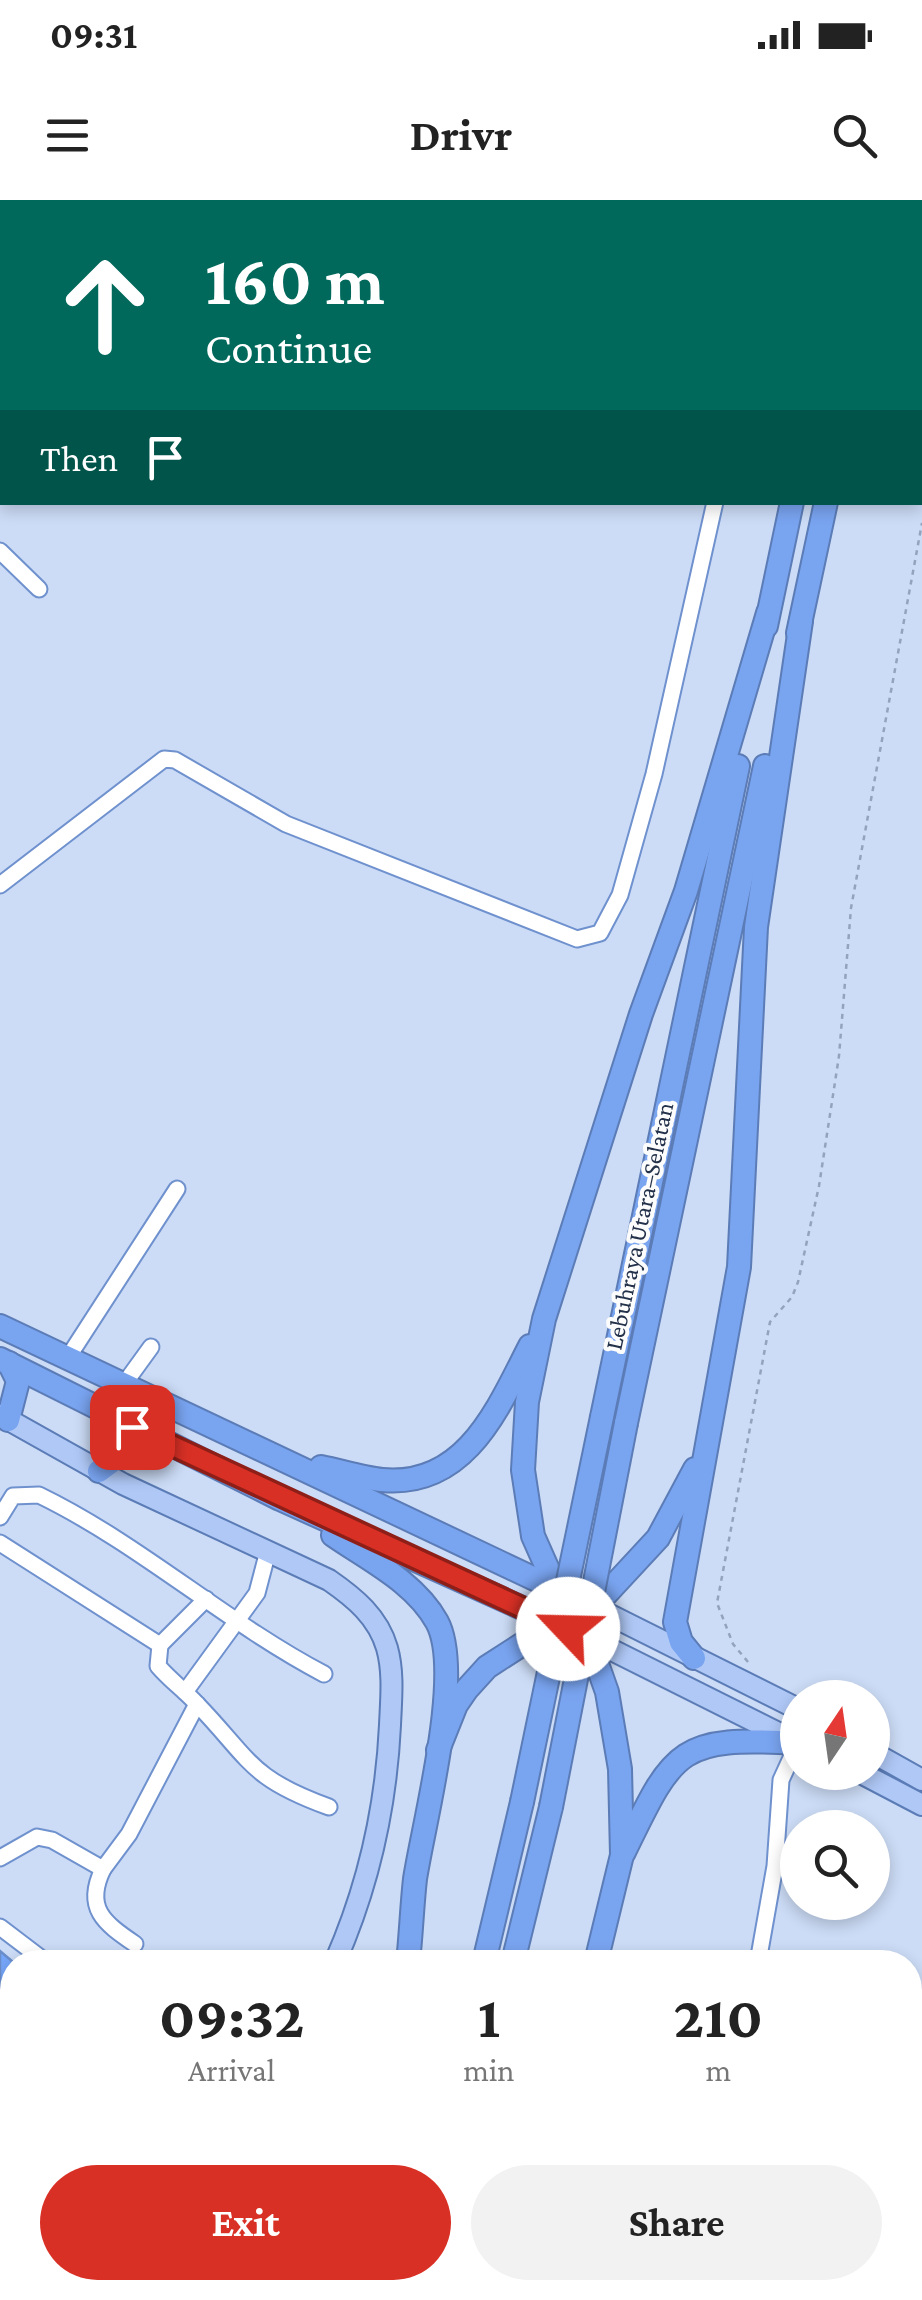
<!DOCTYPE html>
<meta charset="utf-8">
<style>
:root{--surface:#fff;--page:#f2f2f2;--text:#222;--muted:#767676;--accent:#d93025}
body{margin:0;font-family:"Crimson Pro",serif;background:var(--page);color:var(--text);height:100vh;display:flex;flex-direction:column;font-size:38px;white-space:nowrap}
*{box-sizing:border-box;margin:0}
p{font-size:32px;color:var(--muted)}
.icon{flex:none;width:55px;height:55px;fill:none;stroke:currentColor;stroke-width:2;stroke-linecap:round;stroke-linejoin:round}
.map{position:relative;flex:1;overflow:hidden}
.details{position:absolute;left:0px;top:1750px;width:922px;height:350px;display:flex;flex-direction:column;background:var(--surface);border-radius:40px 40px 0 0;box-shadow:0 5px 15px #0003}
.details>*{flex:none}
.guide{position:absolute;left:0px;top:0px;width:922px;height:305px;box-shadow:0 5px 15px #0003;background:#00695c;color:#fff;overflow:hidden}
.needle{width:65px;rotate:13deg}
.fabs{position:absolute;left:780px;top:1480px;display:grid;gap:20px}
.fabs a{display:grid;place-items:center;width:110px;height:110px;border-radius:50%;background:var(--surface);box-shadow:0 5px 15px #0003;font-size:50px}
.pin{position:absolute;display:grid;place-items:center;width:85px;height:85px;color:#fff;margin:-42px;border-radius:20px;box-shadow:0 5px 15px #0006}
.me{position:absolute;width:110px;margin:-55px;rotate:294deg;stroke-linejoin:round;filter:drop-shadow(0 0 8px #0008)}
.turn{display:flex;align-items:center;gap:35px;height:210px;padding:0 40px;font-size:45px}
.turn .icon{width:130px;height:130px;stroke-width:2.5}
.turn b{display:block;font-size:70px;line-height:85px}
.then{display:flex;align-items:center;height:95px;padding:0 40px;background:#0003;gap:20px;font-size:38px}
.eta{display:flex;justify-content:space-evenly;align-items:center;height:170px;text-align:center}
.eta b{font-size:60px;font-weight:700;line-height:70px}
.action{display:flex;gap:20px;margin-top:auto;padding:20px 40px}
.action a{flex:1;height:115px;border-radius:60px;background:var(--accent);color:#fff;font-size:40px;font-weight:700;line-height:115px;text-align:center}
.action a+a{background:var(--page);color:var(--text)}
.status{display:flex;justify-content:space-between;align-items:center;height:70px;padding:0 50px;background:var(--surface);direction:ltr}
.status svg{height:28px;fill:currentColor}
header{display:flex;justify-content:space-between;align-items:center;height:130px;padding:0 40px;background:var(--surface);font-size:45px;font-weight:700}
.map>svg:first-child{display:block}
.forest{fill:#67c259}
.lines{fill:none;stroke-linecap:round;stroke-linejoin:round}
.river{stroke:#30a4ab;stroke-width:28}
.building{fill:#76a6fa;stroke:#6b8ecb;stroke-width:2.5}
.minor-casing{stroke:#6f91ce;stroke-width:19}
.major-casing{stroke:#5b7cb6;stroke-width:24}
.highway-casing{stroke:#5b7cb6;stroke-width:26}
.path{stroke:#94a3bd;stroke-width:2.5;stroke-dasharray:5 5;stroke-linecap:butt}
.minor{stroke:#fff;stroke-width:15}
.major{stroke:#afc8f6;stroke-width:20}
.highway{stroke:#79a4f0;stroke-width:22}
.highway-bridge-casing{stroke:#5b7cb6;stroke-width:26;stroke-linecap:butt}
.highway-bridge{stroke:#79a4f0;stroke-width:22}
.route-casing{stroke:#8d1f18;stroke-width:25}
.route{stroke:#d93025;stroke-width:18}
.labels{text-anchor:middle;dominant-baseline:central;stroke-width:8;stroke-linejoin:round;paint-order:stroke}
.street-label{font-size:25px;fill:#23314a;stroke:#fcfcfc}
</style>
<div class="status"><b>09:31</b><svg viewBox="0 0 49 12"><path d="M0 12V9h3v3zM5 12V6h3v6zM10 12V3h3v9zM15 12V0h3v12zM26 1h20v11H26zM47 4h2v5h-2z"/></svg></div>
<header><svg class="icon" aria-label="menu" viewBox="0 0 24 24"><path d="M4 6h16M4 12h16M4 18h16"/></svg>Drivr<svg class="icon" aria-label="search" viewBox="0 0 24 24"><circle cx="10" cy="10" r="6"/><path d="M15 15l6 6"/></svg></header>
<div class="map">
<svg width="922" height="2100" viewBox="0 0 922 2100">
<rect width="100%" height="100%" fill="#ccdcf6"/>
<polygon class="forest" points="922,1972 922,2100 863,2100 866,2088 910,2088 910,1975"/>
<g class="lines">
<g class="river">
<polyline points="122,2 124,0"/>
<polyline points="0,154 2,151"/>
</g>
</g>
<g class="building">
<polygon points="0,1751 12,1761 12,1867 0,1857"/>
<polygon points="12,2031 12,2088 73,2088 63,2100 11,2100 0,2091 0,2046"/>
</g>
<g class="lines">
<g class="minor-casing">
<g id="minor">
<polyline points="92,2 94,0"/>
<polyline points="147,2 149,0"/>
<polyline points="784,2 785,0"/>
<polyline points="0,115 2,112"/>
<polyline points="0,182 2,179"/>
<polyline points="0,351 39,389"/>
<polyline points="0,685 164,559 175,560 286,624 577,739 600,733 620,695 654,574 715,302"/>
<polyline points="67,1159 177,989"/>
<polyline points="122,1187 151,1147"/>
<path d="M0,1317L13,1296L39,1295C140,1344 225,1422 324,1474"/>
<path d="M0,1343L160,1445L158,1466C170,1480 184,1490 197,1504C251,1560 249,1578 329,1607"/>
<polyline points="160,1445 206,1399"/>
<polyline points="185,1492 257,1393 268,1351"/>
<polyline points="0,1658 37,1637 52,1640 103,1669 129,1634 197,1504"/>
<path d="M103,1669C84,1708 104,1723 135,1744"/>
<polyline points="0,1727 46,1762"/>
<polyline points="758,1762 775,1666 781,1580 798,1543"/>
<polyline points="0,1872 12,1882"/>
<polyline points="910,1912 922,1905"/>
<polyline points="0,1943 12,1953"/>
<polyline points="0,2013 12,1997"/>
<polyline points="752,2088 753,2100"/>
<polyline points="83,2100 92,2088"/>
</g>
</g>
<g class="major-casing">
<g id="major">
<path d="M0,1215L123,1284L329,1380C355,1398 378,1417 387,1448C394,1473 391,1500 390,1525C386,1609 369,1685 335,1762"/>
<polyline points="594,1407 798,1509"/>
<polyline points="588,1438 796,1542"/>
<polyline points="872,1552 922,1580"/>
<polyline points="859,1572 922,1605"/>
<polyline points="188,2100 193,2088"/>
</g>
</g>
<g class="highway-casing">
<g id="highway">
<polyline points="856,2 857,0"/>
<polyline points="892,2 892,0"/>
<polyline points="766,426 792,302"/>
<polyline points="798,433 826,302"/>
<polyline points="0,1126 594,1407"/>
<polyline points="0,1159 280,1299 562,1426"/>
<polyline points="602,1217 738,566"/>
<polyline points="8,1220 18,1181 9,1163"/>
<polyline points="626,1223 765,566"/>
<path d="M321,1267C341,1271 362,1278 382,1280C466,1288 498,1208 530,1146"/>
<polyline points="99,1271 126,1251 162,1243"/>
<path d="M333,1335C369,1360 415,1382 437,1422C464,1472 424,1621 415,1679C412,1706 411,1735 408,1762"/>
<polyline points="694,1458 681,1442 675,1422 739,1067 756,727 801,421"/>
<polyline points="438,1550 456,1505 467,1489 487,1467 538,1434 549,1420 557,1390 533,1336 523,1270 527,1202 544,1119 641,814 686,691 768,413"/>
<path d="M624,1652C674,1549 678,1536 798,1543"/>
<polyline points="484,1762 522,1602"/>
<polyline points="513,1762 551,1607"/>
<polyline points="596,1762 622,1655 620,1569 607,1492 588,1438 594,1407 658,1338 695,1269"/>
<polyline points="369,2100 370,2088"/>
<polyline points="403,2100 406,2088"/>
<polyline points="433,2100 435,2088"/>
<polyline points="466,2100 470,2088"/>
</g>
</g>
<polyline class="path" points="748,1462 733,1444 717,1403 770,1122 792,1097 798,1082 819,986 839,856 851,708 922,323"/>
<use href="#minor" class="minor"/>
<use href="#major" class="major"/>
<use href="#highway" class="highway"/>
<g class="highway-bridge-casing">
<g id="highway-bridge">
<polyline points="522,1602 602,1217"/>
<polyline points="551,1607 626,1223"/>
</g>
</g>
<use href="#highway-bridge" class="highway-bridge"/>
</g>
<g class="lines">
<g class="route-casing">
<polyline id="route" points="132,1227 568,1429"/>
</g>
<use href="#route" class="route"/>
</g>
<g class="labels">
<g class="street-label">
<text transform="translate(639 1026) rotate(-78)">Lebuhraya Utara–Selatan</text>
</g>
</g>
</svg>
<div class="fabs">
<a><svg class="needle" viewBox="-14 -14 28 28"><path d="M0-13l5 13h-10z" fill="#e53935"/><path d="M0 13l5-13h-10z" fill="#767676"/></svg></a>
<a><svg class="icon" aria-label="search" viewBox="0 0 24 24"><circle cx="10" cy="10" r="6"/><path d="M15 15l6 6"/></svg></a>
</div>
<div class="pin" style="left:132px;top:1227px;background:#d93025"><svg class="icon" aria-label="arrive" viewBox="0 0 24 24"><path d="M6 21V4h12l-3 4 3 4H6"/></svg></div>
<svg class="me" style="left:568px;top:1429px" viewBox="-20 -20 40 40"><circle r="19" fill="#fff"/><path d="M0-13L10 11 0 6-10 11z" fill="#d93025"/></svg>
<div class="guide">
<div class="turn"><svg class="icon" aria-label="ahead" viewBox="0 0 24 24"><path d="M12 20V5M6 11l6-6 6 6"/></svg><div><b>160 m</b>Continue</div></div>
<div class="then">Then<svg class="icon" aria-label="arrive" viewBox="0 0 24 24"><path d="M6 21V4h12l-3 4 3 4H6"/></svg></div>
</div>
<section class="details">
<div class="eta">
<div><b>09:32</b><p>Arrival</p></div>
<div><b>1</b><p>min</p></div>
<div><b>210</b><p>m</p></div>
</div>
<div class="action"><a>Exit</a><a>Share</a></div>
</section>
</div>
